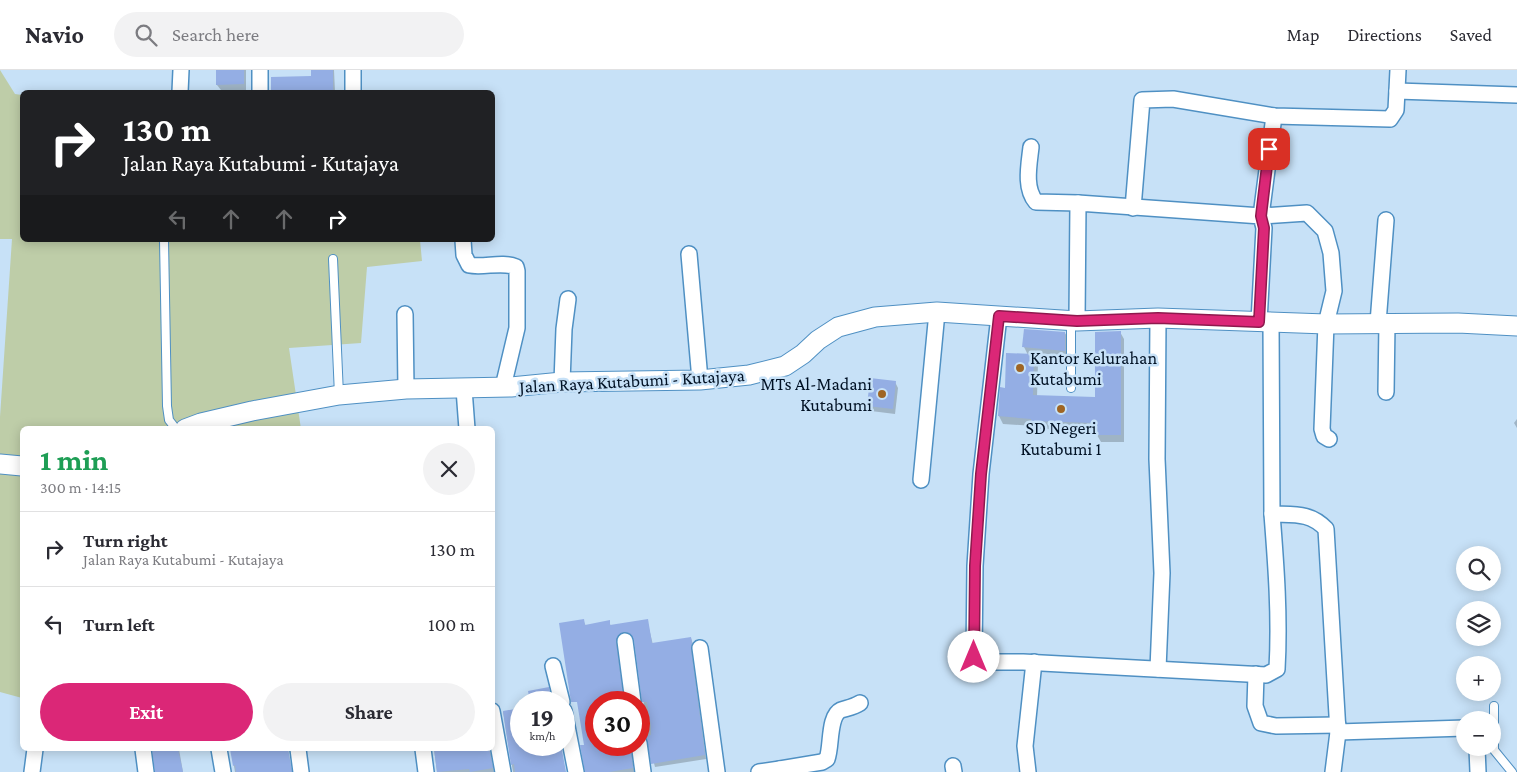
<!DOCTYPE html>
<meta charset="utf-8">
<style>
:root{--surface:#fff;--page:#f2f2f3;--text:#2b2b33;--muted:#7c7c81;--line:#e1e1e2;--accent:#db2777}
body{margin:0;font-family:"Crimson Pro",serif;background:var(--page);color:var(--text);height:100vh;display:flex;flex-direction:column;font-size:19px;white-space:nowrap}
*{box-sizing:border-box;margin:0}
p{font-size:16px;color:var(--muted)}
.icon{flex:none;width:28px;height:28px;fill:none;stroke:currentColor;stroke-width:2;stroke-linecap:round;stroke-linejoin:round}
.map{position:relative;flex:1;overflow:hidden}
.sheet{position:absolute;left:20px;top:356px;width:475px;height:325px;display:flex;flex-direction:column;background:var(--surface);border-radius:8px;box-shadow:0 2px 12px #0003}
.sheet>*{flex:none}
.hud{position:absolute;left:20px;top:20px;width:475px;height:152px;border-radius:8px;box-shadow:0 2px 12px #0003;background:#202124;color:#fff;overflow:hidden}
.buttons{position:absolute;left:1456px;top:476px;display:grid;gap:10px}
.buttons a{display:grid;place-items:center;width:45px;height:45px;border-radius:50%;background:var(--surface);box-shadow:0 2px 12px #0003;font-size:25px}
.speed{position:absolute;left:510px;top:621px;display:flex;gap:10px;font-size:25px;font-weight:700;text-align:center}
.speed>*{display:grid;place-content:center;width:65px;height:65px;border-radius:50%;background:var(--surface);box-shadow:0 2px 12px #0003;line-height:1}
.speed small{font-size:12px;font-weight:400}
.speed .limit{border:8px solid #d22;background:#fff;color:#111}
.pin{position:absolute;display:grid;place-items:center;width:42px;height:42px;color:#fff;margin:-21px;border-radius:10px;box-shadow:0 2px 8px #0006}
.me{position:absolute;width:55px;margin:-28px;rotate:0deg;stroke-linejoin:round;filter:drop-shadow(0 0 4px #0008)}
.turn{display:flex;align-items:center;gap:18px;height:105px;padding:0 20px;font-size:22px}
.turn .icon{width:65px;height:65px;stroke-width:2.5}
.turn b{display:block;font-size:35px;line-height:42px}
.lanes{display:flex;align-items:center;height:48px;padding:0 20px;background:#0003;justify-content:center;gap:25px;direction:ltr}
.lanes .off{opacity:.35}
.round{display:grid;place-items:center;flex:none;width:52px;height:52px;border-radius:26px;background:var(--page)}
.headline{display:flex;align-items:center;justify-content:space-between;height:85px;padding:0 20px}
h1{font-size:30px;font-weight:700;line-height:38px;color:#1e9e55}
.action{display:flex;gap:10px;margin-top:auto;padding:10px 20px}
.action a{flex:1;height:58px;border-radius:30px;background:var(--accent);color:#fff;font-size:20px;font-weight:700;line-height:58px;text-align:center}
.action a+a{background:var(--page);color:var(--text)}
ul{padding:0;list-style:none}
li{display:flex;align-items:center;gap:15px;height:75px;padding:0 20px;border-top:1px solid var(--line)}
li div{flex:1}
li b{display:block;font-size:19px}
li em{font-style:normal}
header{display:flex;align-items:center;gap:30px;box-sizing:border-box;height:70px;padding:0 25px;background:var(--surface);border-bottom:1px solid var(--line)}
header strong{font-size:24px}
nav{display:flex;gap:28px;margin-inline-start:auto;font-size:18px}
.search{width:350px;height:45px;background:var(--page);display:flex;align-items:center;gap:12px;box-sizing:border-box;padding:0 18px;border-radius:28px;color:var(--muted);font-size:19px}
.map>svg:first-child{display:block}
.green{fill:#becda8}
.shadow{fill:#0003}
.building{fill:#94aee4}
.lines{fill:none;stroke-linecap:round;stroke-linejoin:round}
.service-casing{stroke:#4f90c3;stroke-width:10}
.minor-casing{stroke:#4f90c3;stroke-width:18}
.tertiary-casing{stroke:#4f90c3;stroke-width:21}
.service{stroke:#fff;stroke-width:8}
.minor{stroke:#fff;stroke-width:15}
.tertiary{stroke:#fff;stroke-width:19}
.route-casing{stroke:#8e194d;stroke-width:12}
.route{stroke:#db2777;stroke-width:9}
.poi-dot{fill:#9f6524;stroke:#c7e1f7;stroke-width:2}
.labels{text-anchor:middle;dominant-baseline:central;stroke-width:5;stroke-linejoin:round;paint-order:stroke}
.poi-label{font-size:18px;fill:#001124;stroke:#c7e1f7;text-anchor:start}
.street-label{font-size:18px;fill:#001124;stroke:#c7e1f7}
</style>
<header>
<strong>Navio</strong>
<div class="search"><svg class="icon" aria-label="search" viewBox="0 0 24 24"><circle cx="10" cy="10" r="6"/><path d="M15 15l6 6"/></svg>Search here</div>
<nav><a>Map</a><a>Directions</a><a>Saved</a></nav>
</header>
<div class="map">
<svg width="1517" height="702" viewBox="0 0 1517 702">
<rect width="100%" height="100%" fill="#c7e1f7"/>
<polygon class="green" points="0,0 15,24 22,25 22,170 420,170 422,191 367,197 361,273 289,278 301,359 22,359 22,628 0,622 0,347 12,169 0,169"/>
<g class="shadow">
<polygon points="217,0 246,0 246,20 221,20 217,15"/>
<polygon points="311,0 334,0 335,22 272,22 312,7"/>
<polygon points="1120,262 1124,269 1124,372 1101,372 1097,365 1097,360 1036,359 1035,356 1003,354 999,346 1006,319 1028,285 1024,277 1065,263 1068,268 1067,286 1032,283 1038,293 1037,327 1097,328"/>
<polygon points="895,312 898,318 895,344 871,341 868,336"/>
<polygon points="1517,349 1517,358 1514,353"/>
<polygon points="583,550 586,556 609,552 611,556 647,550 653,575 691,568 694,578 692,584 706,689 655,697 648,670 645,667 639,668 639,640 643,637 644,631 636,569 631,566 626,565 618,571 617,577 624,632 596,632 596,675 633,675 631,678 634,702 589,702"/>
<polygon points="521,639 521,675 559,675 564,702 513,702 503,642"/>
<polygon points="154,679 179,679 183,702 158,702"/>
<polygon points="231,679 288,679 292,702 235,702"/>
<polygon points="434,679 490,679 494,702 437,702"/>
</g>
<g class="building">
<polygon points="216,0 244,0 244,14 216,15"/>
<polygon points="311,0 333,0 333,22 310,22 310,21 271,22 271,7 311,6"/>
<polygon points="1024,259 1065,262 1065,281 1022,277"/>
<polygon points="1121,261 1121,365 1095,365 1095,353 1031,351 1031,349 998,346 1000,317 1005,318 1006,283 1034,284 1033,325 1095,327 1095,262"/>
<polygon points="870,308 896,311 893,339 867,336"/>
<polygon points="584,549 585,555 610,550 610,555 648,549 652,573 691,567 692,573 691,579 705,685 651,694 646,666 651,665 651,656 647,632 642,632 634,570 629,563 623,562 617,567 616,572 624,632 596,632 596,675 604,675 604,678 630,675 633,698 609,702 585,702 580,675 584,675 577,632 571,632 559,553"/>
<polygon points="549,617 552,632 530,632 528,621"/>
<polygon points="521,638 521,675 561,675 566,702 515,702 514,694 511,695 503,641"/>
<polygon points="152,679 178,679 183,702 155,702"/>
<polygon points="230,679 288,679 292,702 236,702 235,695 233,696"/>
<polygon points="434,679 489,679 493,698 470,702 469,699 437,702"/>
</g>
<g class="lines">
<g class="service-casing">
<g id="service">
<polyline points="164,170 167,336 169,350 176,359"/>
<polyline points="333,189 339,325"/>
<polyline points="1071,250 1071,318"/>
<polyline points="1494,636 1494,680 1512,702"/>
</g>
</g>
<g class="minor-casing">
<g id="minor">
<polyline points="260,0 260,22"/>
<polyline points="353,0 353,22"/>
<polyline points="1397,21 1517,25"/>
<polyline points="180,22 181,0"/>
<polyline points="1274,46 1261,146 1307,143 1325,161 1331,183 1334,221 1326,254 1322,359 1324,366 1329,369"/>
<path d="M1031,77C1029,95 1024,118 1036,132L1078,133"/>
<polyline points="1133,138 1142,30 1173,29 1274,46 1390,49 1396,40 1398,0"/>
<path d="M463,170L464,185L469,195C484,198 502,191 516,197L517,201V258L503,317"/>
<polyline points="689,184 700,310"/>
<polyline points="405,244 406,319"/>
<path d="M999,246L981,404L975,496L974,587L978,592H1023L1266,605L1277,599C1280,547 1276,495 1272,444"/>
<polyline points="1158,248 1157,389 1162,503 1158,599"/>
<polyline points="1077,251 1078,133 1261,146 1264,158 1259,252"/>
<path d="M1271,252L1272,444C1294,445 1310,442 1326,459L1338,662L1333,702"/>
<polyline points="1378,253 1386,150"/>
<polyline points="562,312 564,259 568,229"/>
<polyline points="464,319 467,359"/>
<polyline points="1386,322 1387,253"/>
<polyline points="921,410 937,242"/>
<polyline points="625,571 633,632"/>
<polyline points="700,578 717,702"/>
<polyline points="553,596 562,632"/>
<polyline points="1256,604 1255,636 1261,653 1276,656 1338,655"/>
<polyline points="492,641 503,702"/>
<polyline points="564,641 576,702"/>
<polyline points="1338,662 1465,658"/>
<polyline points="639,673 643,702"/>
<polyline points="1477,678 1478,702"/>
<polyline points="143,679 146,702"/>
<polyline points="219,679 223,702"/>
<polyline points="298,679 301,702"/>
<polyline points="423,679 426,702"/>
<polyline points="953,696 954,702"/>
<polyline points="32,702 35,679"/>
<polyline points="759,702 780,699"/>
<path d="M780,702V699L822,692L827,689C832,676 828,646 841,640C847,638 854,637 860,633"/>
<polyline points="1028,702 1025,676 1034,592"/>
</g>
</g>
<g class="tertiary-casing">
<g id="tertiary">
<polyline points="185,359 201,353 252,341 339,325 406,319 511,317 562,312 700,310 749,305 785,296 803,284 818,270 838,257 875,247 937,242 1077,251 1158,248 1326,254 1458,253 1517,256"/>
<polyline points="0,394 22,396"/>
</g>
</g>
<use href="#service" class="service"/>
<use href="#minor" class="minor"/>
<use href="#tertiary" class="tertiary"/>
</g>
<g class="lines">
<g class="route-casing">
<polyline id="route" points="974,587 975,496 981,404 999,246 1077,251 1158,248 1259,252 1264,158 1261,146 1269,79"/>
</g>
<use href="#route" class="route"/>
</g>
<g class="poi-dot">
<circle cx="1020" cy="298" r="5"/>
<circle cx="882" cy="324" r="5"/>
<circle cx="1061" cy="339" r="5"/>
</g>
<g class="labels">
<g class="poi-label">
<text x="1030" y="288">Kantor Kelurahan<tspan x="1030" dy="21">Kutabumi</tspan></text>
<text x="872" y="314" text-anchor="end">MTs Al-Madani<tspan x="872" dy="21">Kutabumi</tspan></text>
<text x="1061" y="358" text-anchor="middle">SD Negeri<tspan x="1061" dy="21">Kutabumi 1</tspan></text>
</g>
<g class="street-label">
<text transform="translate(632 311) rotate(-3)">Jalan Raya Kutabumi - Kutajaya</text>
</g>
</g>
</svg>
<div class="buttons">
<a><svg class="icon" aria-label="search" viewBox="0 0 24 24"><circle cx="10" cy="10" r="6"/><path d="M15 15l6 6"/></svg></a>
<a><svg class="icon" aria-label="layers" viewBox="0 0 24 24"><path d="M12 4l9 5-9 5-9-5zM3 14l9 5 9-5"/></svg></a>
<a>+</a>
<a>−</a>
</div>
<div class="speed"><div>19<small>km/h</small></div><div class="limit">30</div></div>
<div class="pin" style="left:1269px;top:79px;background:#d93025"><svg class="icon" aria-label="arrive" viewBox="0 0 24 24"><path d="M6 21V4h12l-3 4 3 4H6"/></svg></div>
<svg class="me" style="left:974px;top:587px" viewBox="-20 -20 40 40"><circle r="19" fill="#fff"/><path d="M0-13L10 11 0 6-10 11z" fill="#db2777"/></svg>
<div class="hud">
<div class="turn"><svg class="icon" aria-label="right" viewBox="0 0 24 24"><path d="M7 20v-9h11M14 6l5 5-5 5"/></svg><div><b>130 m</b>Jalan Raya Kutabumi - Kutajaya</div></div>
<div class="lanes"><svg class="icon off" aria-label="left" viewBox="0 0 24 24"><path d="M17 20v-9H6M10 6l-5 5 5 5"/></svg><svg class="icon off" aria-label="ahead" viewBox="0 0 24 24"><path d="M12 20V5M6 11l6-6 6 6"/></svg><svg class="icon off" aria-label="ahead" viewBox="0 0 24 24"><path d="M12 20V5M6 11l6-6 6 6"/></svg><svg class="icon" aria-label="right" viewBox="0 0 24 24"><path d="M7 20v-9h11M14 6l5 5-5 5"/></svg></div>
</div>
<section class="sheet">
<div class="headline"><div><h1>1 min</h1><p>300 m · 14:15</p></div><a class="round"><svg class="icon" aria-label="close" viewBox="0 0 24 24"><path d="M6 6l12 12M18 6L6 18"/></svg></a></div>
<ul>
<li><svg class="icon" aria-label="right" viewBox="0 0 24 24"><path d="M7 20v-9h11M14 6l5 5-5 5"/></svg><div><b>Turn right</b><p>Jalan Raya Kutabumi - Kutajaya</p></div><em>130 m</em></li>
<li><svg class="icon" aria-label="left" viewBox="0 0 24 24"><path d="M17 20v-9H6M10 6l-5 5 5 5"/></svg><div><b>Turn left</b></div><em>100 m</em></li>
</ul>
<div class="action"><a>Exit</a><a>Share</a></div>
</section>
</div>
